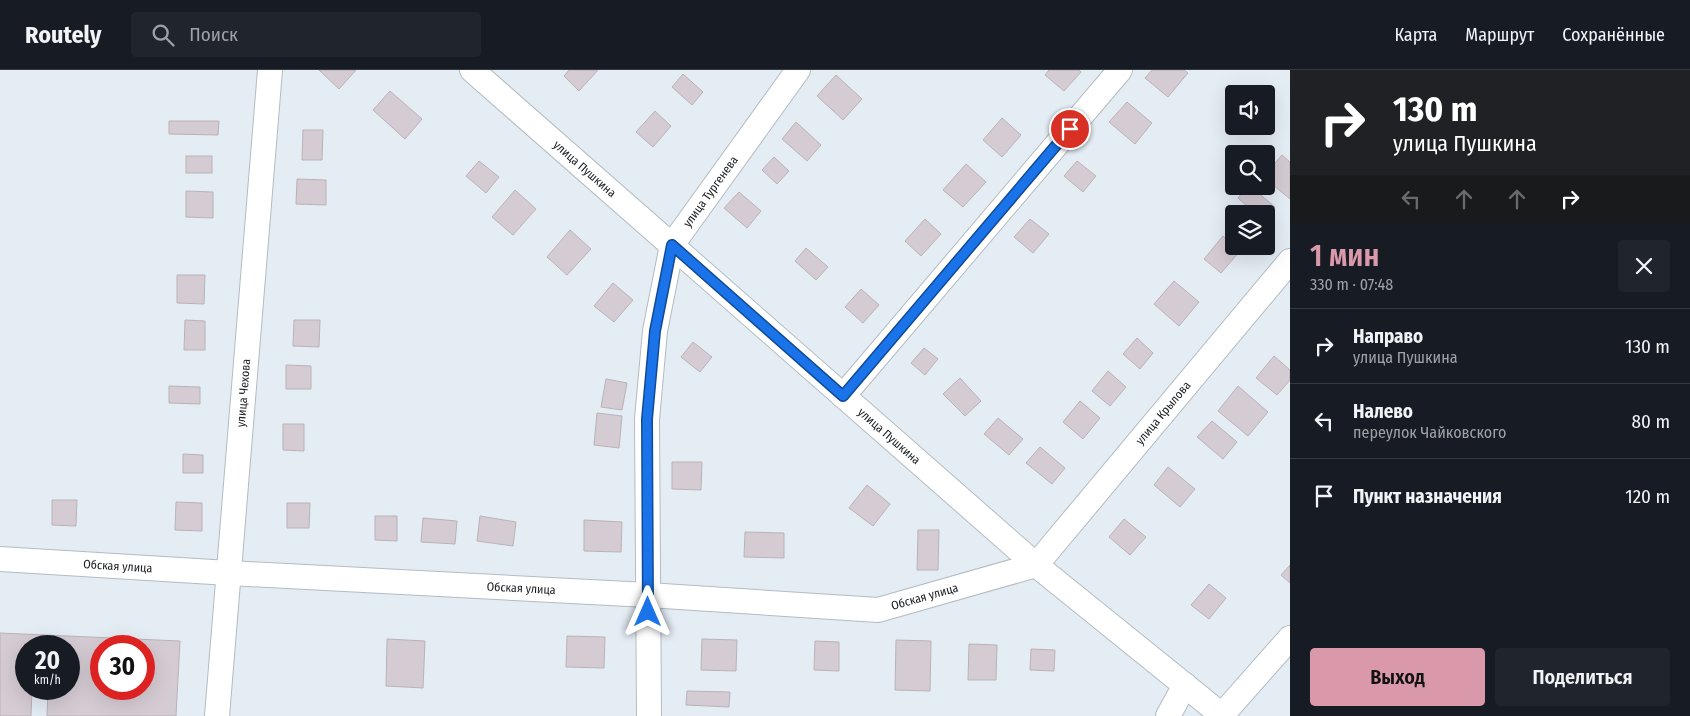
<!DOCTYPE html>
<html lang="ru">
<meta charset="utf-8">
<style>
:root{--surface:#171b24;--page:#20242c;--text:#f1f3f6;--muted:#9ea1a6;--line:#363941;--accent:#d999aa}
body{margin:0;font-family:"Fira Sans Condensed",sans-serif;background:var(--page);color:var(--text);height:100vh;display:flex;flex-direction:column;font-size:19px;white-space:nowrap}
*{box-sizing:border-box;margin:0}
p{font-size:16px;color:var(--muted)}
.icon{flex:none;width:28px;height:28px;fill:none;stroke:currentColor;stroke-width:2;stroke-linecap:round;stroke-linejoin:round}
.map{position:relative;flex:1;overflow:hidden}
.side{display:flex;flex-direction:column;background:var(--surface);width:400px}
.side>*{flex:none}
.hud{background:#202124;color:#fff;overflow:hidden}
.buttons{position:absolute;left:1225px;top:15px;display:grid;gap:10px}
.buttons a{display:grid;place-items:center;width:50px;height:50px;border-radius:5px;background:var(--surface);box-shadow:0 5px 20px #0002;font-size:25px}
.speed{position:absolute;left:15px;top:565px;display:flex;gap:10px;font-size:25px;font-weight:700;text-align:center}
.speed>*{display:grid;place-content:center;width:65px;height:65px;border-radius:50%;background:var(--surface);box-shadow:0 5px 20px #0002;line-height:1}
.speed small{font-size:12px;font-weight:400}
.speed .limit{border:8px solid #d22;background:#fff;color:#111}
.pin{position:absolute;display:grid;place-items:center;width:42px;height:42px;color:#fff;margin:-21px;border:2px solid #fff;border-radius:50%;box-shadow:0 1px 5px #0007}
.me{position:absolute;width:55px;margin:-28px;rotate:0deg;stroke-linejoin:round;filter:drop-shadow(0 0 4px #0008)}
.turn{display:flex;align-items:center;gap:18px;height:105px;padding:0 20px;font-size:22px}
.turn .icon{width:65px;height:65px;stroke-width:2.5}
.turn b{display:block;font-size:35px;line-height:42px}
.lanes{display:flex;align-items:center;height:48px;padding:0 20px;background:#0003;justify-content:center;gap:25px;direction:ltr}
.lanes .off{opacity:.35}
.round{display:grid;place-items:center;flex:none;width:52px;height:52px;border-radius:5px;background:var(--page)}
.headline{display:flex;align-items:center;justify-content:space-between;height:85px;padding:0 20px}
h1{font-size:30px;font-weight:600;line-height:38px;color:var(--accent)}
.action{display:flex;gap:10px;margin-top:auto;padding:10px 20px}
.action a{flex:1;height:58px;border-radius:5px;background:var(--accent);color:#111;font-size:20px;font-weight:600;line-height:58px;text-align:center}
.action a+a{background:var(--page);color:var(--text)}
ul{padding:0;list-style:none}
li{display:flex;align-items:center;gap:15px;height:75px;padding:0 20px;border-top:1px solid var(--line)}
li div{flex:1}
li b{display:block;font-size:19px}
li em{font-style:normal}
header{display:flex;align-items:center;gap:30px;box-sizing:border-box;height:70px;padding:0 25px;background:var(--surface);border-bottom:1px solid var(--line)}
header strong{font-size:24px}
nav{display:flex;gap:28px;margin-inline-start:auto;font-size:18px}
.search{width:350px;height:45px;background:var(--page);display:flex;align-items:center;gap:12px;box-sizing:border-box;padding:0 18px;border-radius:5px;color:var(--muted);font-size:19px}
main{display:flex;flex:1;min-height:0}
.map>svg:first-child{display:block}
.building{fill:#d5ccd3;stroke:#bbb2b9;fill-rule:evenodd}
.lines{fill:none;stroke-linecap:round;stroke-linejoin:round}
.minor-casing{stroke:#b4bbc3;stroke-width:26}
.minor{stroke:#fff;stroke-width:24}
.route-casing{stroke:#114b97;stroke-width:12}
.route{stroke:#1a73e8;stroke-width:9}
.labels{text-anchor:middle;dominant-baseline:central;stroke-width:5;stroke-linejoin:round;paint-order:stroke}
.street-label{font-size:12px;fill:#1a1d20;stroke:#fff}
</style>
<header>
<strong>Routely</strong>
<div class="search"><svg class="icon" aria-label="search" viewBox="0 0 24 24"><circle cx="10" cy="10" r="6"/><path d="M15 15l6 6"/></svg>Поиск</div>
<nav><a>Карта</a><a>Маршрут</a><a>Сохранённые</a></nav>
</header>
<main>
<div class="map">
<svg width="1290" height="646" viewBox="0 0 1290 646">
<rect width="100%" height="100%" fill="#e4ecf4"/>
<g class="building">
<polygon points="319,0 356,0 339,19"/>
<polygon points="569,0 598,0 579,21 564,6"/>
<polygon points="1049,0 1079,0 1081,2 1064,21 1045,5"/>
<polygon points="1152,0 1184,0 1188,3 1168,27 1145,8"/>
<polygon points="683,4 703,22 692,35 672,17"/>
<polygon points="836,5 862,29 843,50 817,26"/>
<polygon points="390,21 422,49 405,69 373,40"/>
<polygon points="1127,32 1152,53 1135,74 1109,52"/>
<polygon points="655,41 671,56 653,77 636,62"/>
<polygon points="1002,48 1021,65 1002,87 983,70"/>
<polygon points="169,51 219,51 218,65 169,64"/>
<polygon points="796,52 821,75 807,91 782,69"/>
<polygon points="303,60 323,60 322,90 302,90"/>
<polygon points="1282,85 1290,92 1290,129 1266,109 1266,104"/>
<rect x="186" y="86" width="26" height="17"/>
<polygon points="774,87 789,101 777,114 762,100"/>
<polygon points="479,91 499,107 486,123 466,106"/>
<polygon points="1077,91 1096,106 1083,122 1064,106"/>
<polygon points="966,94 986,112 963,137 943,120"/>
<polygon points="297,109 326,110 326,135 296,134"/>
<polygon points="1248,116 1250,116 1275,137 1266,148 1266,144 1256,144 1238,128"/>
<polygon points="515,120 536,139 513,165 492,147"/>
<polygon points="186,121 213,122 213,148 186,147"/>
<polygon points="739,122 761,141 747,158 724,138"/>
<polygon points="925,149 941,164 921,186 905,171"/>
<polygon points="1030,149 1049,164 1033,183 1014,167"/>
<polygon points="570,160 591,179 567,205 547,187"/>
<polygon points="1223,166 1240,181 1221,203 1204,189"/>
<polygon points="806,178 828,197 816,210 795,191"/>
<polygon points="177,205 205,205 204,234 177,233"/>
<polygon points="1174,211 1199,232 1179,256 1154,234"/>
<polygon points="613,213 633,230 614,252 594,236"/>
<polygon points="861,219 879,235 863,253 845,237"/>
<polygon points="185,250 205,251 205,280 184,280"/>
<polygon points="294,250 320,250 319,277 293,276"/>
<polygon points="1137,268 1153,283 1140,299 1123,284"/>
<polygon points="693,272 712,287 700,302 681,287"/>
<polygon points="924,278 938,289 925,305 911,293"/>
<polygon points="1274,286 1290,300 1290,310 1277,325 1256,308"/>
<polygon points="286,295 311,296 311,319 286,319"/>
<polygon points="1108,301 1126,317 1110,336 1092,321"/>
<polygon points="960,308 981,331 965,346 943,324"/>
<polygon points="606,309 627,313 622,340 601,337"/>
<polygon points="169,316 200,317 200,334 169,333"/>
<polygon points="1238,316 1268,342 1248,366 1218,341"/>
<polygon points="1080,331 1100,348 1083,369 1063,352"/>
<polygon points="597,343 622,346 619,378 594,375"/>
<polygon points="998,348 1023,369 1009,385 984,364"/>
<polygon points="1212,351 1237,372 1223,389 1197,367"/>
<polygon points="283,354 304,354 304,381 283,380"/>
<polygon points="1040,377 1065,398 1052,414 1026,393"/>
<polygon points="183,384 203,385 203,403 183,403"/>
<polygon points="672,392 702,392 701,420 672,419"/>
<polygon points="1168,397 1195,419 1180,437 1154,415"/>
<polygon points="867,415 890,434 873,456 849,438"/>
<polygon points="52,430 77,430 76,456 52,455"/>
<polygon points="176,432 202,433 202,461 175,460"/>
<polygon points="287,433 310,433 309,458 287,458"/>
<polygon points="375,446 397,446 397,471 375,470"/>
<polygon points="480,446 516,452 513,476 477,471"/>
<polygon points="423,448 457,451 455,474 421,472"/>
<polygon points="1124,449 1146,467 1130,485 1109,467"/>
<polygon points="584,450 622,452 621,482 584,481"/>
<polygon points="918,460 939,460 938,500 917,500"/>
<polygon points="745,462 784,463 784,488 744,487"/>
<polygon points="1290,495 1290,513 1281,505"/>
<polygon points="1209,514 1226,528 1209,549 1191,535"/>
<path d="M0,563L180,571L176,646H47L48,619H69V576H26V619H32L31,646H0ZM101,576H144V619H101Z"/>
<polygon points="567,566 605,567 604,598 566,597"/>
<polygon points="387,569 425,571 423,618 386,616"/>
<polygon points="702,569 737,570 736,601 701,600"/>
<polygon points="896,570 931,571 930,621 895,620"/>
<polygon points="815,571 839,572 839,601 814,600"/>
<polygon points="969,574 997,575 996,610 968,610"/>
<polygon points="1031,579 1055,580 1054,601 1030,600"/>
<polygon points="687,621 730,622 729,637 686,635"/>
</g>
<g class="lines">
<g class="minor-casing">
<g id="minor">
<path id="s1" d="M472,0L1036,495L1223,646"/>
<polyline points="843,326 1120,0"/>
<path id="s2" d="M0,489L229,503L648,525L878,540L1036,495L1290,191"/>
<polyline points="1222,645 1290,568"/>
<path id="s3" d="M217,646L270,0"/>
<path id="s4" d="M649,646L647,349L655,261L672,175L798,0"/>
<polyline points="1168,646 1185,615"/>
</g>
</g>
<use href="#minor" class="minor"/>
</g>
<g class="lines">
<g class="route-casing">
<polyline id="route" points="648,542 647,349 655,261 672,175 843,326 1070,59"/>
</g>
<use href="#route" class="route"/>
</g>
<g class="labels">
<g class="street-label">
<text stroke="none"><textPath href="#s1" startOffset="150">улица Пушкина</textPath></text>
<text stroke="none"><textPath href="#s4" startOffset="539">улица Тургенева</textPath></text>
<text stroke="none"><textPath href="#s3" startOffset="324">улица Чехова</textPath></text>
<text stroke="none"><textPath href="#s2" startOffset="1242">улица Крылова</textPath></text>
<text stroke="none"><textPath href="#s1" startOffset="555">улица Пушкина</textPath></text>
<text stroke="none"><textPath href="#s2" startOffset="118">Обская улица</textPath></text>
<text stroke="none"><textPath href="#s2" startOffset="522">Обская улица</textPath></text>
<text stroke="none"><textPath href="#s2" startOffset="928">Обская улица</textPath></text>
</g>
</g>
</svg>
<div class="buttons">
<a><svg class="icon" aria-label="sound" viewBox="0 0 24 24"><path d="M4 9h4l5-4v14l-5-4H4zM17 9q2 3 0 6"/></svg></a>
<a><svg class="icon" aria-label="search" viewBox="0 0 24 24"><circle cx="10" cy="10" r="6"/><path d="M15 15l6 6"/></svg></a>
<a><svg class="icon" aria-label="layers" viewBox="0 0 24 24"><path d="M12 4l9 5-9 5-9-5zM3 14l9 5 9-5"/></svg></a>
</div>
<div class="speed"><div>20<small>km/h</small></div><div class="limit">30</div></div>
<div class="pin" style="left:1070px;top:59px;background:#d93025"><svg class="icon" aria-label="arrive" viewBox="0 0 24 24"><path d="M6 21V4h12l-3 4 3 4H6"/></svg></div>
<svg class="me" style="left:648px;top:542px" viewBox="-20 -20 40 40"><path d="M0-17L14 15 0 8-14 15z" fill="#1a73e8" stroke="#fff" stroke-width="4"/></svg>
</div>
<section class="side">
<div class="hud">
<div class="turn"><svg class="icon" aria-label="right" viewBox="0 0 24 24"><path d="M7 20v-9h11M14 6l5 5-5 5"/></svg><div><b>130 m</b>улица Пушкина</div></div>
<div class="lanes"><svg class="icon off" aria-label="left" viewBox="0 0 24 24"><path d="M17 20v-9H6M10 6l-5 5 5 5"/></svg><svg class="icon off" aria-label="ahead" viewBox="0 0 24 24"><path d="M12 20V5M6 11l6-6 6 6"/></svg><svg class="icon off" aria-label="ahead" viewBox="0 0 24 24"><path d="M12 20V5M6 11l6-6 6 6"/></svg><svg class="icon" aria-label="right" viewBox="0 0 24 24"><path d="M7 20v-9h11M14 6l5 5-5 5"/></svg></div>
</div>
<div class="headline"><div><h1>1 мин</h1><p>330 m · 07:48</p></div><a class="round"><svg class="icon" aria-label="close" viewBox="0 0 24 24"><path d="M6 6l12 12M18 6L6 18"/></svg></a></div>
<ul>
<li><svg class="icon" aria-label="right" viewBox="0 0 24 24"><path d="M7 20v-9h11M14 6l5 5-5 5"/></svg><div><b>Направо</b><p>улица Пушкина</p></div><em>130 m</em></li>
<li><svg class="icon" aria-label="left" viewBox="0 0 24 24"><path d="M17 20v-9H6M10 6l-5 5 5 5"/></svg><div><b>Налево</b><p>переулок Чайковского</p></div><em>80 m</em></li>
<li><svg class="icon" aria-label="arrive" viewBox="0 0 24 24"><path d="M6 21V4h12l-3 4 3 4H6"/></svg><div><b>Пункт назначения</b></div><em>120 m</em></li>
</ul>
<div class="action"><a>Выход</a><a>Поделиться</a></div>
</section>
</main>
